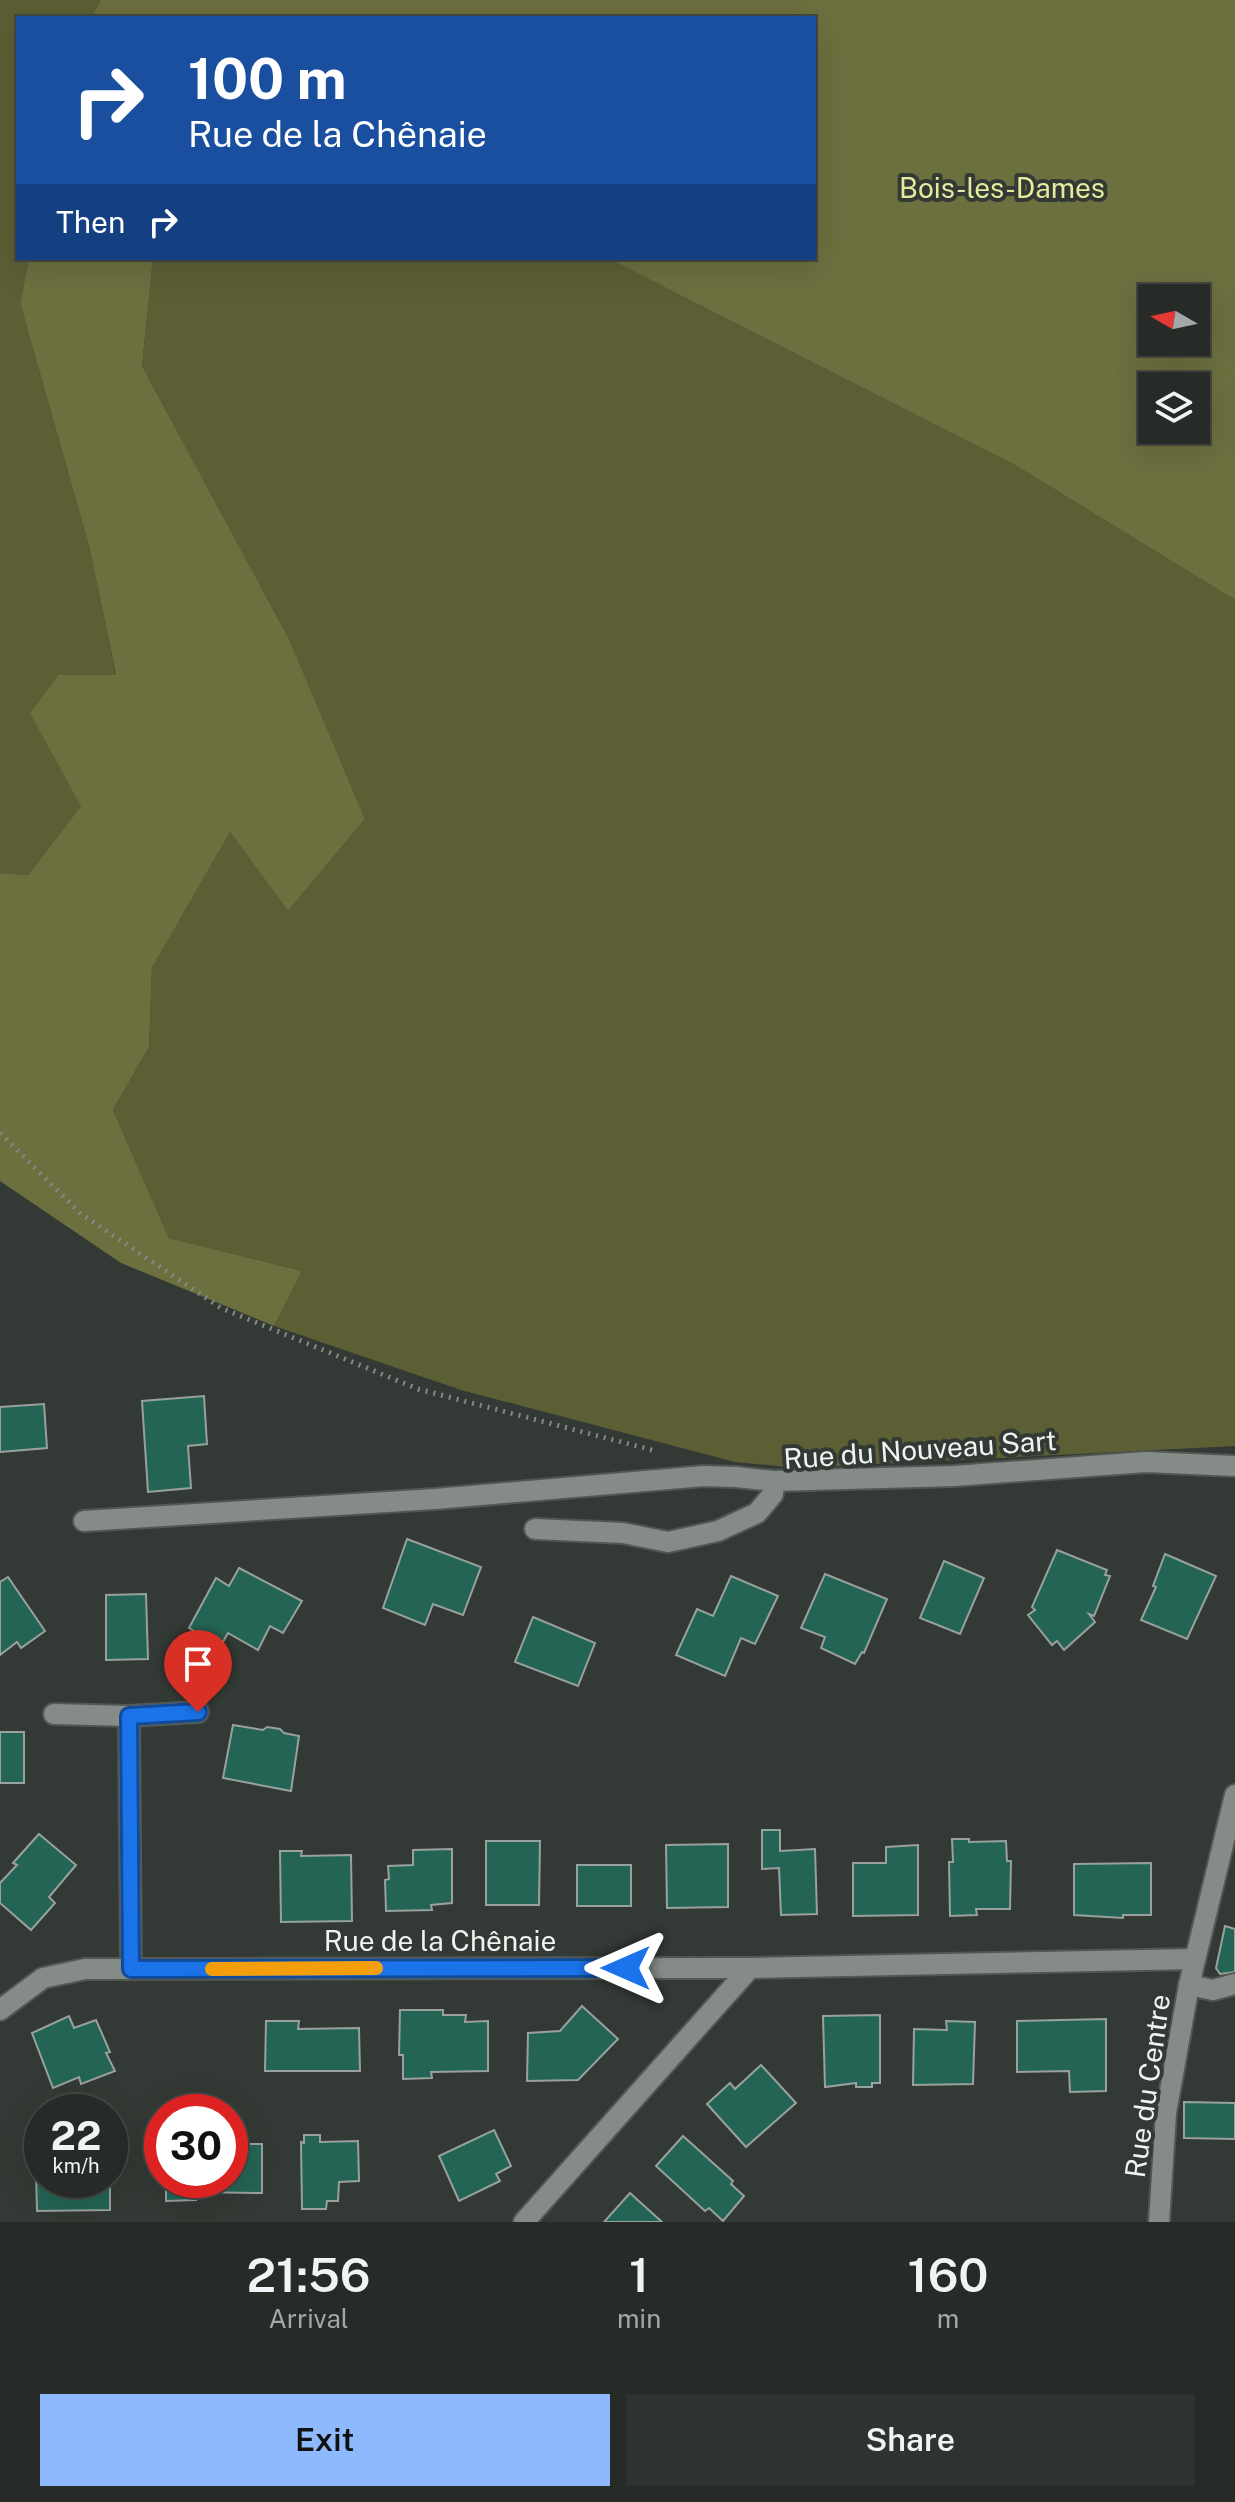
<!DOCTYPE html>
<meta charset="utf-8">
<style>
:root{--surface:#262b27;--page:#2e332f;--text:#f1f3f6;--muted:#a4a7a7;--line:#424744;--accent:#8eb9fc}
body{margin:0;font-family:"Public Sans",sans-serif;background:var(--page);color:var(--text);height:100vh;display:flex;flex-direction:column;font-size:30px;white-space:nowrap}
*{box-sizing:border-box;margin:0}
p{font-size:26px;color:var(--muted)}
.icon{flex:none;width:44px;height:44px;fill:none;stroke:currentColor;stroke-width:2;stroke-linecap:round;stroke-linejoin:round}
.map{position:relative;height:2222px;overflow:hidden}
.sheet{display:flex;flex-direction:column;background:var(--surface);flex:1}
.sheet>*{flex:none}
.banner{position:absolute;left:16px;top:16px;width:800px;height:244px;border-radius:0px;box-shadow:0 8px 32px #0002,0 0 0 2px var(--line);background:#1a4fa0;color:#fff;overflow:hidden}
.needle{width:52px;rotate:279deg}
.controls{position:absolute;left:1138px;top:284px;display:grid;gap:16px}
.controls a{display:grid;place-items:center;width:72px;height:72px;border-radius:0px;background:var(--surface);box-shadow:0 8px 32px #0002,0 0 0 2px var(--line);font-size:40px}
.speed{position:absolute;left:24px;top:2094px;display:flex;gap:16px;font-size:40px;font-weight:700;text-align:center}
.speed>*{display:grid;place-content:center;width:104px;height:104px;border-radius:50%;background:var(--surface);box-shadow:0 8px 32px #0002,0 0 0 2px var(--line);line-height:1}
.speed small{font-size:20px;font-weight:400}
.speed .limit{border:12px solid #d22;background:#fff;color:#111}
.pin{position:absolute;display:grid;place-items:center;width:68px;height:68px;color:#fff;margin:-82px -34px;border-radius:50% 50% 50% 0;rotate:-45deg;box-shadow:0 0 8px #0007}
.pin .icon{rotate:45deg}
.me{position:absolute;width:88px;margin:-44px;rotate:270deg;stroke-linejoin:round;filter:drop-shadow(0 0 6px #0008)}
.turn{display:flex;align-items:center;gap:28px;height:168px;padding:0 40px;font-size:36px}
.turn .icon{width:104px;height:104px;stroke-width:2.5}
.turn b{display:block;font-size:56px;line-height:68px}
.then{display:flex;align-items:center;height:76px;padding:0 40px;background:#0003;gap:16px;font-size:30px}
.eta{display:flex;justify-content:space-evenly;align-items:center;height:136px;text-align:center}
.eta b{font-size:48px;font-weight:600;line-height:56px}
.action{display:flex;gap:16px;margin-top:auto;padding:16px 40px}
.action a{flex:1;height:92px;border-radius:0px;background:var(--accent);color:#111;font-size:32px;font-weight:600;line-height:92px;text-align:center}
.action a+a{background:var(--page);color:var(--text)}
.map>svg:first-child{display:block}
.green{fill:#5c5f34}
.forest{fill:#6c6f3e;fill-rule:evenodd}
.building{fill:#246455;stroke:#98a19e;stroke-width:2}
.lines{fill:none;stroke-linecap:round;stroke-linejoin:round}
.minor-casing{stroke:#525753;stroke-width:24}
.path{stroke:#848985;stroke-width:5;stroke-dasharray:2 6;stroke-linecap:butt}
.minor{stroke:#858c87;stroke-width:20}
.route-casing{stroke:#114b97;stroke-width:20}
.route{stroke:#1a73e8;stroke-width:14}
.slow{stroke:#f59e0b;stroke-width:14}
.labels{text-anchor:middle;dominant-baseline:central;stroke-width:8;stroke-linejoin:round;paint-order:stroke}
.park-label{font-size:28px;fill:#e5eb9d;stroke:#333934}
.street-label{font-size:28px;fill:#f0f4f1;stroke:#333934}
</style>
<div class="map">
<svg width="1235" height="2222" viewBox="0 0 1235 2222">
<rect width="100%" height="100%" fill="#333934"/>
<g class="green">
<polygon points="0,0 101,0 91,18 18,18 18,258 29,258 20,303 89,546 116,676 59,675 81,806 28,875 0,873"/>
<polygon points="153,258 607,258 1015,465 1235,600 1235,1446 797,1468 735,1462 461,1390 274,1326 302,1271 169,1238 113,1110 149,1047 152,968 230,832 288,911 365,819 290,641 142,366"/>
</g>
<g class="forest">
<path d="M101,0H1235V600L1015,465L607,258H814V18H91ZM1152,298H1196V342H1152ZM1152,386H1196V430H1152Z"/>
<polygon points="29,258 153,258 142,366 290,641 365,819 288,911 230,832 152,968 149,1047 113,1110 169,1238 302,1271 274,1326 121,1263 0,1181 0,873 28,875 81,806 30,713 59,675 116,675 89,546 20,303"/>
</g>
<g class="building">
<polygon points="204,1396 207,1444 188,1446 191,1488 148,1492 142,1401"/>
<polygon points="44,1404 47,1448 0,1452 0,1407"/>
<polygon points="407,1539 481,1567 463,1615 433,1604 425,1625 383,1608"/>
<polygon points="1057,1550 1107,1570 1105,1575 1110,1576 1094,1616 1089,1614 1095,1622 1064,1650 1057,1641 1052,1645 1028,1615 1035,1610 1032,1607"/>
<polygon points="1165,1554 1216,1576 1187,1639 1141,1620 1156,1587 1153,1586"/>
<polygon points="944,1561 984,1578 960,1634 920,1618"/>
<polygon points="239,1568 302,1601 283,1633 270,1626 258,1650 228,1633 220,1647 189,1628 216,1578 229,1586"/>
<polygon points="825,1574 887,1599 864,1653 862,1652 855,1664 821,1648 825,1637 801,1628"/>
<polygon points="731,1576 778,1596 755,1644 741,1638 725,1676 676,1655 697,1609 713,1616"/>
<polygon points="8,1577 45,1631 21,1648 17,1642 0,1655 0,1582"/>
<polygon points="146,1594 148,1659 106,1660 106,1595"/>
<polygon points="533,1617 595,1643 578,1686 515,1662"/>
<polygon points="233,1725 263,1730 267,1727 280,1729 284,1733 299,1736 291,1791 223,1778"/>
<rect x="0" y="1732" width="24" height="51"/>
<polygon points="762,1830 780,1830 780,1851 815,1849 817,1914 781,1915 779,1868 762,1869"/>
<polygon points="39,1834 76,1865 49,1897 55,1903 31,1930 0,1903 0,1883 17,1865 13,1863"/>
<polygon points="952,1839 969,1839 969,1842 1006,1841 1007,1861 1011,1861 1010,1909 976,1909 977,1915 950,1916 949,1862 953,1862"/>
<polygon points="486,1841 540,1841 539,1905 486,1905"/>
<polygon points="728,1844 728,1907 667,1908 666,1845"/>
<polygon points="918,1845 918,1915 853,1916 853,1863 886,1863 886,1847"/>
<polygon points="452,1849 452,1903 431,1905 432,1910 386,1911 385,1880 389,1879 388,1866 413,1865 413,1850"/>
<polygon points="280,1851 302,1851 301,1856 351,1855 352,1921 281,1922"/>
<polygon points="1151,1863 1151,1915 1123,1915 1123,1918 1074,1915 1074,1864"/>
<rect x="577" y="1865" width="54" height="41"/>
<polygon points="1225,1926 1235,1929 1235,1972 1220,1974 1216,1968"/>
<polygon points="582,2006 618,2039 578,2080 527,2081 528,2033 560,2031"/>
<polygon points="400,2010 443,2010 443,2015 466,2015 465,2022 488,2021 488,2071 431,2072 432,2078 403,2079 403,2055 399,2055"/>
<polygon points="880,2015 880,2083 872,2083 872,2087 856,2087 856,2083 825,2087 823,2016"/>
<polygon points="69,2016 74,2028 96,2020 110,2052 106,2053 115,2071 81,2084 79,2077 53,2088 32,2033"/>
<polygon points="1106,2019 1106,2091 1070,2092 1069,2071 1017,2072 1017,2021"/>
<polygon points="266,2021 299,2021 298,2029 359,2028 360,2071 265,2071"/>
<polygon points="946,2021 975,2022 973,2084 913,2085 914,2029 947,2030"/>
<polygon points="761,2065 796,2103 746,2147 707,2104 730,2083 735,2089"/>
<polygon points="1184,2102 1235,2103 1235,2139 1184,2138"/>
<polygon points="494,2130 511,2166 496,2174 500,2181 459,2201 439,2156"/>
<polygon points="304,2135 320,2135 320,2142 358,2141 359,2181 339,2182 338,2201 327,2201 326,2209 302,2209 301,2142 304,2143"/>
<polygon points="683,2136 733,2181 731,2184 744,2196 723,2221 709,2208 705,2211 656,2166"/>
<polygon points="230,2144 262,2144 262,2193 196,2192 196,2200 166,2201 166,2180 230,2180"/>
<polygon points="41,2145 42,2180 110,2180 110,2171 110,2210 37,2211 36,2172 41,2172"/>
<polygon points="630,2193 662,2222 604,2222"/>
</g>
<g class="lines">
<g class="minor-casing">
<g id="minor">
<polyline points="84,1521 435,1499 704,1476 736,1477 774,1481 954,1476 1146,1462 1235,1466"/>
<polyline points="535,1529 623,1533 668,1542 718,1531 757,1513 773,1494 774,1481"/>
<polyline points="54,1714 129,1716 198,1712"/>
<polyline points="129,1716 131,1969"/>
<polyline points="1189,1985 1213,1990 1235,1984"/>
<polyline points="0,2010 43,1978 85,1969 750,1968 1195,1959"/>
<polyline points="524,2222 750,1968"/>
<polyline points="1159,2222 1166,2113 1189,1985 1235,1795"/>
</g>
</g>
<polyline class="path" points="0,1133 80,1213 221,1308 418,1389 656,1451"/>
<use href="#minor" class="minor"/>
</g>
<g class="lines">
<g class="route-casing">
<polyline id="route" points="198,1712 129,1716 131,1969 626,1968"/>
</g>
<use href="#route" class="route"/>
<polyline class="slow" points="212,1969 376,1968"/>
</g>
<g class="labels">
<g class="park-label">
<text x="1002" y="187">Bois-les-Dames</text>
</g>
<g class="street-label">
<text transform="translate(920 1449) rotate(-4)">Rue du Nouveau Sart</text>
<text x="440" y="1940">Rue de la Chênaie</text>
<text transform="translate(1147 2086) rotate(-82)">Rue du Centre</text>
</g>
</g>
</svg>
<div class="controls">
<a><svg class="needle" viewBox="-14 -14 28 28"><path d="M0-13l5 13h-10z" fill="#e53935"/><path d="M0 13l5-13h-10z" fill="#a4a7a7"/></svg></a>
<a><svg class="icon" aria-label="layers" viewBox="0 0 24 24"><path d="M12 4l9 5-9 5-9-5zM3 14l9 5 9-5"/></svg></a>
</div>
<div class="speed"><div>22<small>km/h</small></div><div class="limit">30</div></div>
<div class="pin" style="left:198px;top:1712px;background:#d93025"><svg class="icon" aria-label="arrive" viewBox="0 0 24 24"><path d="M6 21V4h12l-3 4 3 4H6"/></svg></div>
<svg class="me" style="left:626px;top:1968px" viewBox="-20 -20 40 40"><path d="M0-17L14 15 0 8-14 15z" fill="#1a73e8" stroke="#fff" stroke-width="4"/></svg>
<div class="banner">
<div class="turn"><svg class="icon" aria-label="right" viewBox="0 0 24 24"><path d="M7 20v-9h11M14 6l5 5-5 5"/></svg><div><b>100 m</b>Rue de la Chênaie</div></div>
<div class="then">Then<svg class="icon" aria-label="right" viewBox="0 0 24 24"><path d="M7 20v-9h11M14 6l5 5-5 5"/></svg></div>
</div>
</div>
<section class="sheet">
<div class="eta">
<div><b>21:56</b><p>Arrival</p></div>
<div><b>1</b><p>min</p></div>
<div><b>160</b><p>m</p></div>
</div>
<div class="action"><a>Exit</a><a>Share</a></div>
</section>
